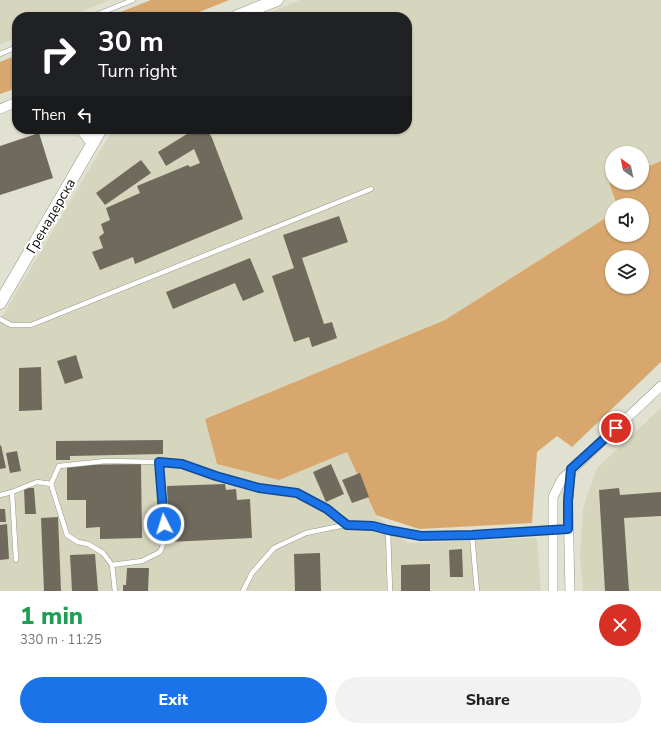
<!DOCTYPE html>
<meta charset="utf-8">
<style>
:root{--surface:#fff;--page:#f2f2f2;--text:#202124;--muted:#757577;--accent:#1a73e8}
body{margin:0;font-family:"Nunito Sans",sans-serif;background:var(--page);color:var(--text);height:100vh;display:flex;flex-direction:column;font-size:15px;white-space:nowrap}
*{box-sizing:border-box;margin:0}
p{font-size:13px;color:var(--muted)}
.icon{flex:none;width:22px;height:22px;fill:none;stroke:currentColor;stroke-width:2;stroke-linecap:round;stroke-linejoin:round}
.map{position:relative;height:591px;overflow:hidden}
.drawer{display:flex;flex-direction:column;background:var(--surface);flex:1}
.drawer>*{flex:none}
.guide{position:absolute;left:12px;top:12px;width:400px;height:122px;border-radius:16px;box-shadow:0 1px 3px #0004;background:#202124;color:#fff;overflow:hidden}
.needle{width:26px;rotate:327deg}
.tools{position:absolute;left:605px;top:146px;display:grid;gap:8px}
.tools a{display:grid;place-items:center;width:44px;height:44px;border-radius:50%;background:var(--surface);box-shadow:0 1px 3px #0004;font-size:20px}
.pin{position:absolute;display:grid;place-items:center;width:34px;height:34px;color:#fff;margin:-17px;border:2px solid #fff;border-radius:50%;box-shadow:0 1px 4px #0007}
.me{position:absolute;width:44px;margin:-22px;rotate:355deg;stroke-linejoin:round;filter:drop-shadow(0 0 3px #0008)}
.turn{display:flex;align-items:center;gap:14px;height:84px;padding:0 20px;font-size:18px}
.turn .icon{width:52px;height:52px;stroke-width:2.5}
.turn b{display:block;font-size:28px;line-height:34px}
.then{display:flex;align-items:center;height:38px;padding:0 20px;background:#0003;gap:8px;font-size:15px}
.round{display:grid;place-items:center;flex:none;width:42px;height:42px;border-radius:21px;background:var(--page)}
.overview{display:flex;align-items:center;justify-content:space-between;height:68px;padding:0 20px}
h1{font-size:24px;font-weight:800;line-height:30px;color:#1e9e55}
.primary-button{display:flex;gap:8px;margin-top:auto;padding:8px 20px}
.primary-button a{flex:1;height:46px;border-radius:24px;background:var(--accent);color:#fff;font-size:16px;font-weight:800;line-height:46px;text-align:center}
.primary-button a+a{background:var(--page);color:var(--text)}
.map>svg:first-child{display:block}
.built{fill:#d6d6be}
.green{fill:#d7a76e;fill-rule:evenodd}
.building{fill:#706a5c}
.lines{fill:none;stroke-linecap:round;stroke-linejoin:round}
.service-casing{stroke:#989989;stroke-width:5.5}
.minor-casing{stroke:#989989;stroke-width:10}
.tertiary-casing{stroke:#989989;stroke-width:13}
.service{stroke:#fff;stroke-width:4.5}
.minor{stroke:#fff;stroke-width:9}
.tertiary{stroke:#fff;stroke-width:12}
.route-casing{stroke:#114b97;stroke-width:10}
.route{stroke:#1a73e8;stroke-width:7}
.labels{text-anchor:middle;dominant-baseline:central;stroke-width:4;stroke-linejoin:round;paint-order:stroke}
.street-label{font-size:14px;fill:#0f0f09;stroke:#fff}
</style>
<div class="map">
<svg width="661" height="591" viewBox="0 0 661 591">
<rect width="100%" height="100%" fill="#e1e1d1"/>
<g class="built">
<polygon points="0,0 110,0 68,17 17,17 17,38 0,44"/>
<polygon points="300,0 661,0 661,161 642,169 642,153 612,153 612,182 609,184 617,205 612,205 612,214 445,320 205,419 217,464 279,480 347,452 376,515 408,543 537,538 541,591 0,591 0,320 113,129 407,129 407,17 260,17"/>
<polygon points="661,408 661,591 583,591 580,554 583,508 597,468"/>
</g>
<g class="green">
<polygon points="151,0 229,0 187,17 108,17"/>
<polygon points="17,55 17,88 0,94 0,62"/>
<path d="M661,161V362L572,447L557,436L537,452L532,523L419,529L376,515L347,452L279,480L217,464L205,419L445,320L612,214V235H642V205H617L609,183H642V169ZM612,257H642V287H612Z"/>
</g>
<g class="building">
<polygon points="195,129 207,129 212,138 243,219 135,264 133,257 100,270 92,252 103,248 99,237 104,233 101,224 110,220 106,208 140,193 137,186 188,165 190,167 200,163 194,149 166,166 158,152"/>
<polygon points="39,133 53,178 0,195 0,146"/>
<polygon points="141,160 151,173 105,205 96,193"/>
<polygon points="339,216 348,242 302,258 324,324 332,322 337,338 312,347 309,337 294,342 272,276 294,268 283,235"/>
<polygon points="250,258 264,292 243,301 235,283 173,309 166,292"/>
<polygon points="76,355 83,378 65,384 57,361"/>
<polygon points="41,367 42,410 19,411 19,368"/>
<polygon points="163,440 163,454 70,456 70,460 56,460 56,441"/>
<polygon points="1,445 6,468 0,469 0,446"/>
<polygon points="17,451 21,471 10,473 6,453"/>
<polygon points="141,464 142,538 100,539 100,527 86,528 86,500 67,500 67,465"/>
<polygon points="331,464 344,494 326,502 313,472"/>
<polygon points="360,473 369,497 352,503 342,480"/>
<polygon points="225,484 226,490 236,489 237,500 250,499 252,538 169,542 167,486"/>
<polygon points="24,488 34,488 36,514 25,514"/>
<polygon points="619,488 620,495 661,492 661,516 624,518 629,591 605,591 599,490"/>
<polygon points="0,509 5,509 6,522 0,522"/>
<polygon points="58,517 61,591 44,591 41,518"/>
<polygon points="7,524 9,559 0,560 0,525"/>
<polygon points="462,549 463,577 450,577 449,550"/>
<polygon points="320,553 321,591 295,591 294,554"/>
<polygon points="95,554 98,591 72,591 70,555"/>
<polygon points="430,564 430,591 401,591 401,565"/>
<polygon points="127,568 149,568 148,591 123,591 123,585 126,585"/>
</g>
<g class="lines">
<g class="service-casing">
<g id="service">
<polyline points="91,17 133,0"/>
<polyline points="0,54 17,47"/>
<polyline points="0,319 11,325 31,325 371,189"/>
<polyline points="159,462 182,464 216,476 259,487 297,493 327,509 347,525"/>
<polyline points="51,484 59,466 106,461 159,462 165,540 160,552 142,561 112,565"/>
<polyline points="12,492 16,560"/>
<polyline points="0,495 12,492 37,482 51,484 67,535 78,542 88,544 103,553 112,565 115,591"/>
<polyline points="388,530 390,591"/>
<polyline points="472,535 477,591"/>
<polyline points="243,591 252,573 274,548 306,533 345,525 373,526 388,530 421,536 472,535 568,529"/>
</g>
</g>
<g class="minor-casing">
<g id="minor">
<polyline points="0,109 17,102"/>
<polyline points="553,591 553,497 562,479 661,386"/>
<polyline points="570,591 568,501 571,469"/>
</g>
</g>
<g class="tertiary-casing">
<g id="tertiary">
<polyline points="235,17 277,0"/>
<polyline points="82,129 93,143"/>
<polyline points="0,303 101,129"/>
</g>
</g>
<use href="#service" class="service"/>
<use href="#minor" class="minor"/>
<use href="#tertiary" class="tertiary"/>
</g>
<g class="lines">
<g class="route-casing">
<polyline id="route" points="164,524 159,462 182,464 216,476 259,488 297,493 327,509 347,525 373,526 388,530 421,536 472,535 568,529 568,501 571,469 616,428"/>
</g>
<use href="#route" class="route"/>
</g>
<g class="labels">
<g class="street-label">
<text transform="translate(51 216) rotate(-60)">Гренадерска</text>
</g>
</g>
</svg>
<div class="tools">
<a><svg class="needle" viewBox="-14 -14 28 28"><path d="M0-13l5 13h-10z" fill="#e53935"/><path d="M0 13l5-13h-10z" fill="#757577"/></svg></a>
<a><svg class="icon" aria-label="sound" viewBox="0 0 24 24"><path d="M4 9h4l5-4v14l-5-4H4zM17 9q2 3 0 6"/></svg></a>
<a><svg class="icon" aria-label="layers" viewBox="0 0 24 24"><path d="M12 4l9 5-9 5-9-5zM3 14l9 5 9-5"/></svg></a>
</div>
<div class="pin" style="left:616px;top:428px;background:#d93025"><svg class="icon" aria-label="arrive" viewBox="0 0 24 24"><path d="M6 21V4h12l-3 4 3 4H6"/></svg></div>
<svg class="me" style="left:164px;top:524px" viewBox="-20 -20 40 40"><circle r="17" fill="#1a73e8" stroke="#fff" stroke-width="3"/><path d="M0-11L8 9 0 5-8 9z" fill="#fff"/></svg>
<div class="guide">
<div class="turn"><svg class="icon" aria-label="right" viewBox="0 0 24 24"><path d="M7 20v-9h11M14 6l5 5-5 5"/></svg><div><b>30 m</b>Turn right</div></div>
<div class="then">Then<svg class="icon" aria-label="left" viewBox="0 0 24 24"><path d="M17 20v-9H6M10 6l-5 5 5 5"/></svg></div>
</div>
</div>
<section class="drawer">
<div class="overview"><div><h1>1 min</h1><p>330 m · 11:25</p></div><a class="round" style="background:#d93025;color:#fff"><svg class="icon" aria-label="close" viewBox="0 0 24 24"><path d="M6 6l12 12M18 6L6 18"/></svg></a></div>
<div class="primary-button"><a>Exit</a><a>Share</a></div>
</section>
